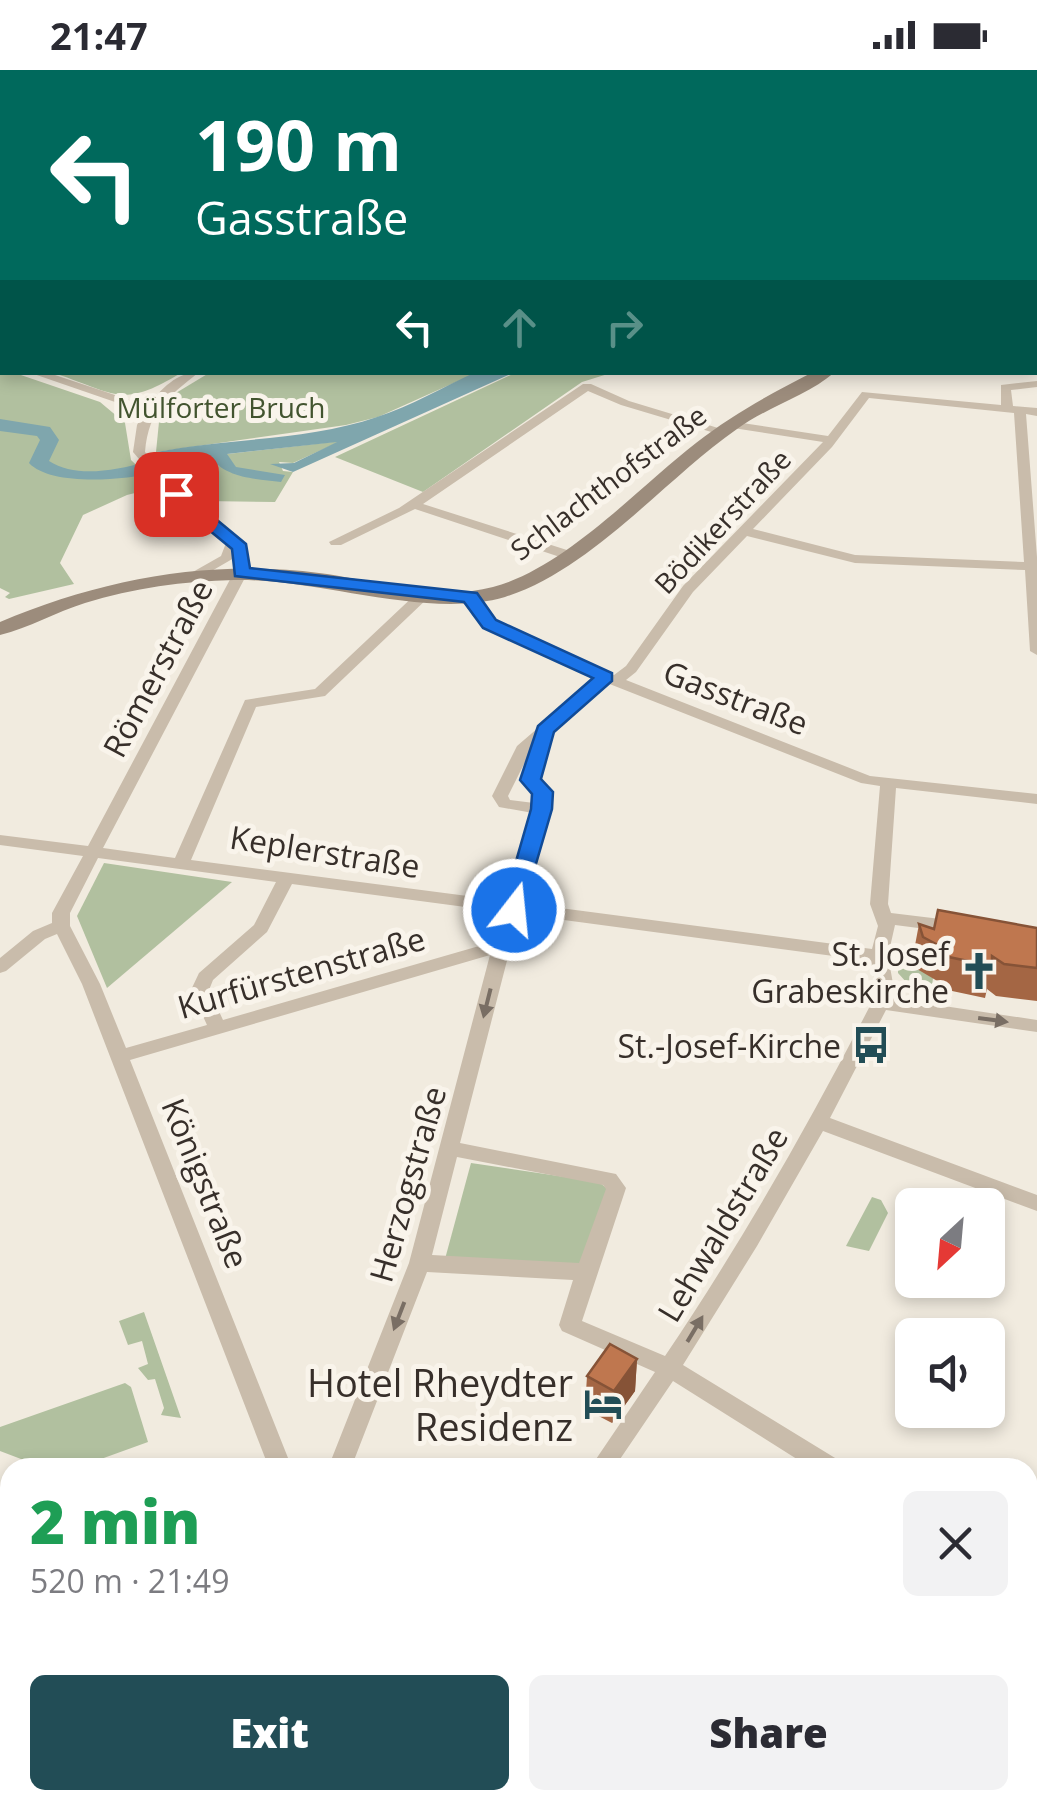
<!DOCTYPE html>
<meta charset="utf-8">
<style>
:root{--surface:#fff;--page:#f2f2f3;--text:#2b2b33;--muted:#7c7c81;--accent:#224d56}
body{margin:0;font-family:"Open Sans",sans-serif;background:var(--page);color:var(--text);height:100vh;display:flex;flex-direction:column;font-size:38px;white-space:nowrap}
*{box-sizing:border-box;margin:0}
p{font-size:32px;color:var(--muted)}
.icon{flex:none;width:55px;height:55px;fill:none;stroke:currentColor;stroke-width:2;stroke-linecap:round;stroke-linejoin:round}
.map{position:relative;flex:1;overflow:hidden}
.side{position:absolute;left:0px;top:1388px;width:1038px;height:352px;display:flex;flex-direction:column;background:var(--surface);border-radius:30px 30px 0 0;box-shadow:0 5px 15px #0003}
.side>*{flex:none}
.top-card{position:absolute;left:0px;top:0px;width:1038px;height:305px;box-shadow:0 5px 15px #0003;background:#00695c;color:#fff;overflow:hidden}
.needle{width:65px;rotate:206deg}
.tools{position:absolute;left:895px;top:1118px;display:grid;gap:20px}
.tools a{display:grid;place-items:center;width:110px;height:110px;border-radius:15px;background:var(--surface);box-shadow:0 5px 15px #0003;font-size:50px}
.pin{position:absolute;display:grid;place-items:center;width:85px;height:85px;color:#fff;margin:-42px;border-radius:20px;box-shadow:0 5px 15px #0006}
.me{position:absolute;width:110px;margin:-55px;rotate:16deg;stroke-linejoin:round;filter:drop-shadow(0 0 8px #0008)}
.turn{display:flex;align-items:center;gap:35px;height:210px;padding:0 30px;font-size:45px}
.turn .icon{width:130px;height:130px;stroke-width:2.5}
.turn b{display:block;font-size:70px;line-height:85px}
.lanes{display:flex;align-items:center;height:95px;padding:0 30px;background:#0003;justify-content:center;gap:50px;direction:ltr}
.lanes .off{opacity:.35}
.round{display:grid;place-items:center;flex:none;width:105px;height:105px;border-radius:15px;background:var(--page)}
.headline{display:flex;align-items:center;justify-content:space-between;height:170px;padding:0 30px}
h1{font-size:60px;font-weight:800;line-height:75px;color:#1e9e55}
.primary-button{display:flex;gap:20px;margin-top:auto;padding:20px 30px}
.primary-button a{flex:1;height:115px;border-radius:15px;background:var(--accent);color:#fff;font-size:40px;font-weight:800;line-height:115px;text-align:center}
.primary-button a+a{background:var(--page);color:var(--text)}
.status{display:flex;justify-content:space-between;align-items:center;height:70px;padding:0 50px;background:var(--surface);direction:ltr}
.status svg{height:28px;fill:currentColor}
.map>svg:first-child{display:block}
.green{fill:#b1c09f}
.water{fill:#7fa6ad}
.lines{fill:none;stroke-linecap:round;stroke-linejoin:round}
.river{fill:#7fa6ad;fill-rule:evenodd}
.street{fill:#c9bcab;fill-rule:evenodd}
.secondary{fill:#9c8c7c;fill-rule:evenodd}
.primary{fill:#78685c;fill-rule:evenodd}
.wall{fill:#a46644}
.shaded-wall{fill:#865337}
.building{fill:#bf774f;stroke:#865337;stroke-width:2.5}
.oneway{fill:#796e64}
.route{fill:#1a73e8;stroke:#114b97;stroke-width:2.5}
.labels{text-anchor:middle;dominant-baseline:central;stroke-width:10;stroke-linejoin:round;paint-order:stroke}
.far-park-label{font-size:28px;fill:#42542f;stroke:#f9f4eb}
.far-street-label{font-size:28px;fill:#372f2a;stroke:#f9f4eb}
.street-label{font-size:32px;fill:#372f2a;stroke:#f9f4eb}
.poi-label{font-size:32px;fill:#372f2a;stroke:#f9f4eb;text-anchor:end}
.near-poi-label{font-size:38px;fill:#372f2a;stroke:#f9f4eb;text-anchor:end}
</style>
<div class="status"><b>21:47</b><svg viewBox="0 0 49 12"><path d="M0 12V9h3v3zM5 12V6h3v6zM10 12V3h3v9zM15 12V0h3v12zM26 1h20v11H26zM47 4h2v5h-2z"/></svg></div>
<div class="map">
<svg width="1037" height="1738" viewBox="0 0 1037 1738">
<rect width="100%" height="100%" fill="#f1ebdf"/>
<g class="green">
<polygon points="0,297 2,302 15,303 100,332 125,353 131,390 159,417 127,425 83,445 60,493 74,514 9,529 5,527 10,523 0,518"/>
<path d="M54,303L181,302V303C121,339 117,324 54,303Z"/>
<polygon points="209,303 476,303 378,347 346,355 156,382 161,332"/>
<polygon points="515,303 611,303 582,312 423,422 335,387"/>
<polygon points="341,371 293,393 279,392 283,401 293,402 275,432 204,431 167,396 210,386"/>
<polygon points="104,793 232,812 107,918 77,846"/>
<polygon points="919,875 919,898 933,908 931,925 916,923 898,903 898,888 907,876"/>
<polygon points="471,1093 599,1112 610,1121 581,1197 445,1189"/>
<polygon points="872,1127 881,1130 888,1143 869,1181 846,1176"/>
<polygon points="144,1242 181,1348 161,1345 164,1338 155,1309 148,1310 138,1298 148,1294 142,1271 128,1275 119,1251"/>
<polygon points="125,1313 131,1317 148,1372 101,1389 95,1397 42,1397 0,1381 0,1357"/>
<polygon points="376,1730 487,1730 501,1738 372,1738"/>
</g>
<path class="water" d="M476,302L513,303L293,402L270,394L294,393L337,372L227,384L236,397L285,405L281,412C256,409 224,408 210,386L167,396L156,382C228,368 307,371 377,347C411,336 443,317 476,302Z"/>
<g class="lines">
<path class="river" d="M0,349L50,357L59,370L49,391C89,417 157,387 199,377L209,383C181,406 58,424 29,393L40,370L37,366L0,361Z"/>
<g class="street">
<rect x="810" y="0" width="8" height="2"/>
<polygon points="2,65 2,71 0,72 0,66"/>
<polygon points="0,100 2,101 2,107 0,106"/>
<rect x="0" y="288" width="2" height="7"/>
<path d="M28,302H46L148,336C161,319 177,302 199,302C168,328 149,338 145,382L180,422L247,478L248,502L103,778L175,788L245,630L315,619L419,521H429V527L325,626L256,637L191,790L506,831L533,743L499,737L492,726L517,676L596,608L484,557L472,545L464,527L466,524H476L485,543L494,551L614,605L626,596L683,516L823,372L733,358L729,357V351L828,366L862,322L1001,335V315L1037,311V317L1011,320L1013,336L1037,338V346L1026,344L1037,487V585L1030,581L1025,500L855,493L747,466L693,522L636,602L626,610L870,706L1037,724V734L896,718L888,834L891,843L957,851L966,857L957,863L895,855L888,886L894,919L891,928L1037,950V962L886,940L830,1048L1037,1125V1141L823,1061L757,1176L683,1295L840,1391L843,1398H811L673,1311L614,1398H590L655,1302L562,1261L559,1255L573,1210L427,1202L351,1398H328L409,1193L490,885L130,990L292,1398H269L82,914L57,864L45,869L6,901L0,903V888L33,861L52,853V843L83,786L0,775V765L88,776L234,502V488L203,506L198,507L191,503L221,486L226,473L172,428L133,382L137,355L144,342ZM869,328L1014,343L1024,492L855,485L753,459L832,377ZM607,613L861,713L880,716L870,834L878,856L872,879L522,833L550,739V722L539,709L552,660ZM532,678L523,710L534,723V733L510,730L508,726ZM98,788L276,812L254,855L199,903L191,920L207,955L126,978L100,914L70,856V843ZM292,814L503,842L493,872L223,950L209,920L213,910L267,862ZM519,844L871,891L875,916L867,922L872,932C809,1054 742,1172 665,1286L582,1251L626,1118L616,1104L460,1073ZM457,1087L603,1115L606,1119L579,1193L432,1185Z"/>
<polygon points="583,314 591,314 629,331 728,361 718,364 621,335 588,321 423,434 570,481 570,487 560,487 415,439 341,475 331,475 329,472 399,438"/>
<polygon points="1028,1511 1037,1514 1037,1539 1028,1536"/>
<polygon points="327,1730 354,1730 351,1738 324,1738"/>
<polygon points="524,1730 562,1730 565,1738 527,1738"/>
</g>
<g class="secondary">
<rect x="1035" y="209" width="2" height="8"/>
<path d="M813,302H835C807,326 767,337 737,359C664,410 591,500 505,527C427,550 318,508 234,510C184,511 133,518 85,533C56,542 29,558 0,565V552C102,509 209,489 319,503C375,510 437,532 493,517C565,498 638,418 696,373C733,344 772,323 813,302Z"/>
</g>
<g class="primary">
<polygon points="988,0 1008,0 1010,2 990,2"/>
<rect x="1035" y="3" width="2" height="6"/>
</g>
</g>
<g class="wall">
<polygon points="835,0 905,0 902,2 834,2"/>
<polygon points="1037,150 1037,188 1035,188 1035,151"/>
<polygon points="919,854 934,859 1037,858 1037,931 996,926 987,919 985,928 938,918 939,912 917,899 913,886"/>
<polygon points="637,1289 635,1321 612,1353 585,1339 587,1306"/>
</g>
<polygon class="shaded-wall" points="637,1289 635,1321 612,1353 614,1321"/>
<g class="building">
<polygon points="1037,150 1037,170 1035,169 1035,151"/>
<polygon points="938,840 1037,858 1037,898 1004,894 992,886 992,896 944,886 947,880 923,867 919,854 934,859"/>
<polygon points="610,1274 637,1289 614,1321 587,1306"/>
</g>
<defs><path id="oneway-solid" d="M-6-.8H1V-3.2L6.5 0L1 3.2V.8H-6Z" transform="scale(2.5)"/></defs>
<g class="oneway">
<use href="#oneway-solid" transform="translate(487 933) rotate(104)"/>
<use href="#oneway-solid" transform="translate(993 950) rotate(8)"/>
<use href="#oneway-solid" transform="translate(399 1246) rotate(111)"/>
<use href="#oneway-solid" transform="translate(695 1259) rotate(-59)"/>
</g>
<polygon class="route" points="170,421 182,421 246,474 250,498 477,523 496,550 612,603 612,611 554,662 541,709 553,722 552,739 521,845 514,847 502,840 531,739 532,724 520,710 538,656 593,608 483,558 464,532 235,506 232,479 170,428"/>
<defs>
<g id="church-bare" transform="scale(3)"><path d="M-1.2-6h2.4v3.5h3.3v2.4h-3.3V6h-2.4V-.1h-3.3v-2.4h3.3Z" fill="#224d56" stroke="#f9f4eb" stroke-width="2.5" paint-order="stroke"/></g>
<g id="bus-bare" transform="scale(3)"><path d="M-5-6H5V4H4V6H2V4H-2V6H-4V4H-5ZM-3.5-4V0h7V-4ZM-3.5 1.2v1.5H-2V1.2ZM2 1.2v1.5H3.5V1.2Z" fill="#224d56" stroke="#f9f4eb" stroke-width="2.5" paint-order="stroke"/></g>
<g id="hotel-bare" transform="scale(3)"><path d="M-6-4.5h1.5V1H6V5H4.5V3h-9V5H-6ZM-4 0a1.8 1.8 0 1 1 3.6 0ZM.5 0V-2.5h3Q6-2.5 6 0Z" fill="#224d56" stroke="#f9f4eb" stroke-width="2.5" paint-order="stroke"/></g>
</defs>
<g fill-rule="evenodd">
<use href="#church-bare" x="979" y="901"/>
<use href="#bus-bare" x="871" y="975"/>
<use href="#hotel-bare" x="603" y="1334"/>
</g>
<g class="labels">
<g class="far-park-label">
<text x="221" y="337">Mülforter Bruch</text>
</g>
<g class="far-street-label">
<text transform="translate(608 412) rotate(-37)">Schlachthofstraße</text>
<text transform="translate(722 451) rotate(-47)">Bödikerstraße</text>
</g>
<g class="street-label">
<text transform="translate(157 598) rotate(-62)">Römerstraße</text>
<text transform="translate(736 627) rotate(21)">Gasstraße</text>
<text transform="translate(325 781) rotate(9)">Keplerstraße</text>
<text transform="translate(301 902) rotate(-16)">Kurfürstenstraße</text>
<text transform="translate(206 1113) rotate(68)">Königstraße</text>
<text transform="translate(407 1114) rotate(-74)">Herzogstraße</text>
<text transform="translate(722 1154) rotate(-59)">Lehwaldstraße</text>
</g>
<g class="poi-label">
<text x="949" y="883">St. Josef<tspan x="949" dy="37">Grabeskirche</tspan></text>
<text x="841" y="975">St.-Josef-Kirche</text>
</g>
<g class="near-poi-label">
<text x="573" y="1312">Hotel Rheydter<tspan x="573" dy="44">Residenz</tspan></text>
</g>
</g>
</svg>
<div class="tools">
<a><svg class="needle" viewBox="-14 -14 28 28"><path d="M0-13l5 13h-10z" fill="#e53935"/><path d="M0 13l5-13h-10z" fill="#7c7c81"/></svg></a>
<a><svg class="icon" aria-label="sound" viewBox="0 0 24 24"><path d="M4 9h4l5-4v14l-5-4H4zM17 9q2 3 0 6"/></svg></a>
</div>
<div class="pin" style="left:176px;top:424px;background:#d93025"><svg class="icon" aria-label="arrive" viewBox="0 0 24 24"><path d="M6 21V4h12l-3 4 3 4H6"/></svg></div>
<svg class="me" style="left:514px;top:840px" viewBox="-20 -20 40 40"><circle r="17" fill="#1a73e8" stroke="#fff" stroke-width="3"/><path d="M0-11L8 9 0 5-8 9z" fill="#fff"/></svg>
<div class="top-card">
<div class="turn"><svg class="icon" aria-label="left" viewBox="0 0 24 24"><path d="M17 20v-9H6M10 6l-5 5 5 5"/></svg><div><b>190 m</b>Gasstraße</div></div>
<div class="lanes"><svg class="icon" aria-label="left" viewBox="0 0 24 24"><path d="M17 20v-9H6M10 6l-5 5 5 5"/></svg><svg class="icon off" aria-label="ahead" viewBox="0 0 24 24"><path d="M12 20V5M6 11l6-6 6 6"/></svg><svg class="icon off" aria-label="right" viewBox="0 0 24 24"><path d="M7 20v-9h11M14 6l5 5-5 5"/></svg></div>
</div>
<section class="side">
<div class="headline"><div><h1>2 min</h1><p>520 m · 21:49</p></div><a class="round"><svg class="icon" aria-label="close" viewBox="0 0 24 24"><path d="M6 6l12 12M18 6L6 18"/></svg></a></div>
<div class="primary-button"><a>Exit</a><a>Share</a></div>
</section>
</div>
